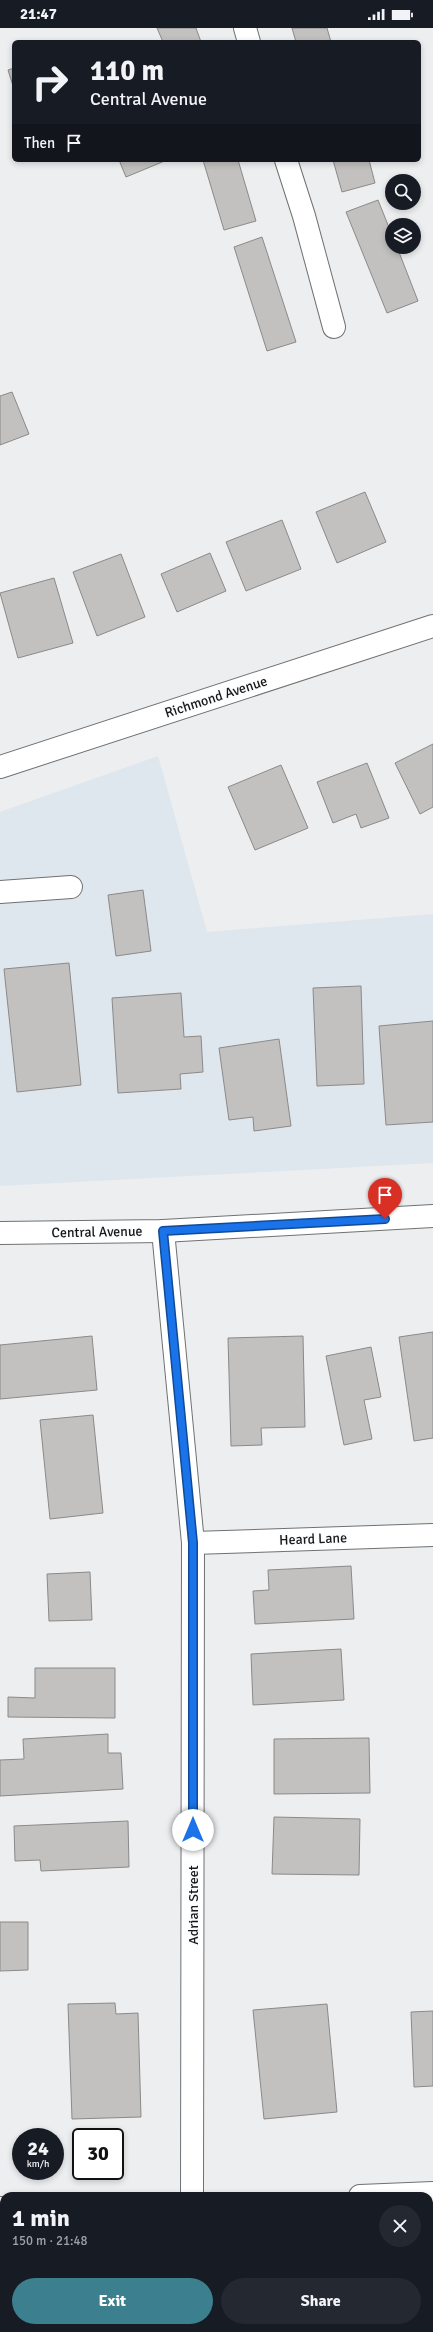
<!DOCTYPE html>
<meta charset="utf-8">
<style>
:root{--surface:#171b24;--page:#242831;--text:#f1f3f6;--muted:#9ea1a6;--accent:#3c7f8f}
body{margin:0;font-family:Signika,sans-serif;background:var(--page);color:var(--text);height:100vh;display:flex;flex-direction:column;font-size:15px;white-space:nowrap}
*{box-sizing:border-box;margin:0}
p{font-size:13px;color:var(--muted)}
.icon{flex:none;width:22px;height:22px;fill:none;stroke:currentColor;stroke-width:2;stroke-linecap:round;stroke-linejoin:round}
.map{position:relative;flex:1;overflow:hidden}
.panel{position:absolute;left:0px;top:2164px;width:433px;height:140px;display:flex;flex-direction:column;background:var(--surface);border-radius:12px 12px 0 0;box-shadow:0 2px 6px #0003}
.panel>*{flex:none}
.top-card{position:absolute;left:12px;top:12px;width:409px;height:122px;border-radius:6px;box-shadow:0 2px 6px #0003;background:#171b24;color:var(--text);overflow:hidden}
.buttons{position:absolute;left:385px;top:146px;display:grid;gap:8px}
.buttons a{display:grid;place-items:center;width:36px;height:36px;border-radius:50%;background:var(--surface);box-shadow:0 2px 6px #0003;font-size:20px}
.speed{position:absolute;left:12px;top:2100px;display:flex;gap:8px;font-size:20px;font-weight:700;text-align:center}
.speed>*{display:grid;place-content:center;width:52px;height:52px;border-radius:50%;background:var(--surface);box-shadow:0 2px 6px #0003;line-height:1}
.speed small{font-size:10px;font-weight:400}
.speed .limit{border:2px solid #111;border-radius:6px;background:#fff;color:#111}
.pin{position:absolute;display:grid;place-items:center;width:34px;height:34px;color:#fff;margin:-41px -17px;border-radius:50% 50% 50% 0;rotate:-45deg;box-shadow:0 0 4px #0007}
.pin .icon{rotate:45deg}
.me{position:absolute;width:44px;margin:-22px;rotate:0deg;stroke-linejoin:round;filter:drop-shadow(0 0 3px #0008)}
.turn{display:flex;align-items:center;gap:14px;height:84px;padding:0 12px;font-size:18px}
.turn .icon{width:52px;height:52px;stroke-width:2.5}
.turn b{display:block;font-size:28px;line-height:34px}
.then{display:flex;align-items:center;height:38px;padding:0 12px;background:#0003;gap:8px;font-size:15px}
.round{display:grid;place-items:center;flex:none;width:42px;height:42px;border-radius:21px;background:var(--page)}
.overview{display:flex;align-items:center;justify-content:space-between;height:68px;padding:0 12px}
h1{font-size:24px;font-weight:700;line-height:30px}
.button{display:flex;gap:8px;margin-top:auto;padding:8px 12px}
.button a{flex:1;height:46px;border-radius:24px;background:var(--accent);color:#fff;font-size:16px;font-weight:700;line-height:46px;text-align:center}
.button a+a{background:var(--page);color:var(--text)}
.status{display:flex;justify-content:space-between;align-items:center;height:28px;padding:0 20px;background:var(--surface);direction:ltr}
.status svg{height:11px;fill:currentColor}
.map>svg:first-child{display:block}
.built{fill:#dee6ee}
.building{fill:#c3c1bf;stroke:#8b8a88}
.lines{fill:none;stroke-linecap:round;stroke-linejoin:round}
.minor-casing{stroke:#6f7172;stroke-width:24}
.major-casing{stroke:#6f7172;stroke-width:24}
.minor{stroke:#fff;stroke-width:22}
.major{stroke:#fff;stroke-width:22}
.route-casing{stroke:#114b97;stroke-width:10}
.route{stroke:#1a73e8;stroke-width:7}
.labels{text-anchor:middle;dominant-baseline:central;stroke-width:3;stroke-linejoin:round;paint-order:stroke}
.street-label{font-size:14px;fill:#171718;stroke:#fafcfe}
</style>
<div class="status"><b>21:47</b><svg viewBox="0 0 49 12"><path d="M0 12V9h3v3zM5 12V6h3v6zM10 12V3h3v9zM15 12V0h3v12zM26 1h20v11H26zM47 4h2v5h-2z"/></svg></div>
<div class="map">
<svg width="433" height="2304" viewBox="0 0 433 2304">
<rect width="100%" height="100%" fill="#edeef0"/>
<polygon class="built" points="158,728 207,904 433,886 433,1135 0,1158 0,784"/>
<g class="building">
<polygon points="157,0 196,0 201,14 163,14"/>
<polygon points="292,0 327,0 331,14 296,14"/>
<polygon points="14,40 14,61 8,42"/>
<polygon points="119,132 167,132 126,149"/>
<polygon points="203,132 238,132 256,193 224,202"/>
<polygon points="333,132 369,132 375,155 342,164"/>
<polygon points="378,172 392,207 392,219 397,219 418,273 387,285 346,184"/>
<polygon points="262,209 296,314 267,323 234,219"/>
<polygon points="12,364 29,406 0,417 0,368"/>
<polygon points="365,464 386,514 337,535 316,484"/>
<polygon points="282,492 301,541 246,563 226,514"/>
<polygon points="210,525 226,563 177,584 161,546"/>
<polygon points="121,526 145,589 97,608 73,544"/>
<polygon points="54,550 73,615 18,630 0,565"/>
<polygon points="433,716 433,779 420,786 395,735"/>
<polygon points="367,735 389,790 361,800 356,786 333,795 317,754"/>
<polygon points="281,737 308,800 255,822 228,759"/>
<polygon points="143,862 151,923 116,928 108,867"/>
<polygon points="69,935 81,1057 17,1064 4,941"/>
<polygon points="361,958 364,1056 317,1058 313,960"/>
<polygon points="181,965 184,1009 201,1008 203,1044 180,1046 181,1061 118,1065 112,970"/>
<polygon points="433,993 433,1094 386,1097 379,998"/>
<polygon points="279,1011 291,1098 254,1103 253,1089 229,1092 219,1020"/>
<polygon points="433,1304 433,1410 414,1413 399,1309"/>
<polygon points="92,1308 97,1362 0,1371 0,1317"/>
<polygon points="303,1308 305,1399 261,1400 262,1417 231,1418 228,1310"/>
<polygon points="371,1319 381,1369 364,1372 372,1411 344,1417 326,1328"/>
<polygon points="93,1387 103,1485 50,1491 40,1392"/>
<polygon points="351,1538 354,1591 255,1596 253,1563 269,1562 268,1542"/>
<polygon points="90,1544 92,1592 49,1593 47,1546"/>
<polygon points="341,1621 344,1672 253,1677 251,1626"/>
<polygon points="35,1640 115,1640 115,1690 8,1689 8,1669 35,1670"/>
<polygon points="108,1706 108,1725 121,1725 123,1761 0,1768 0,1732 24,1731 23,1711"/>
<polygon points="369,1710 370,1765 274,1766 274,1711"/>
<polygon points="274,1789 360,1791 359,1847 272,1846"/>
<polygon points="128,1793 129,1839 41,1843 40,1832 15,1833 14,1798"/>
<polygon points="0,1894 28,1894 28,1942 0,1943"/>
<polygon points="115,1975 116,1986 138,1985 141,2089 72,2091 68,1976"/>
<polygon points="327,1976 337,2084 264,2091 253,1982"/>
<polygon points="433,1983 433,2058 414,2059 411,1984"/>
<rect x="0" y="2220" width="4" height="64"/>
<polygon points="429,2274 433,2274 433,2304 408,2304 407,2300 429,2300"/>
</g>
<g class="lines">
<g class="minor-casing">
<g id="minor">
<polyline points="245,0 249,14"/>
<polyline points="286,132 304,188 334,299"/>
<polyline points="0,739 433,598"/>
<polyline points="0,864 71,859"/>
<polyline points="163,1203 193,1515 192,2168"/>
<polyline points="193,1515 433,1507"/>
<polyline points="360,2168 433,2165"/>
<polyline points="0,2180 4,2180"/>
<polyline points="110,2300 110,2304"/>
</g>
</g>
<g class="major-casing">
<polyline id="major" points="0,1205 163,1203 433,1188"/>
</g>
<use href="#minor" class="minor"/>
<use href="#major" class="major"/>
</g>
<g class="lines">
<g class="route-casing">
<polyline id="route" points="193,1802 193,1515 163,1203 385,1191"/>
</g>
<use href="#route" class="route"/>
</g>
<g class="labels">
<g class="street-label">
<text transform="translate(216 669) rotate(-18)">Richmond Avenue</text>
<text transform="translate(97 1204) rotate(-1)">Central Avenue</text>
<text transform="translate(313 1511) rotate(-2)">Heard Lane</text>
<text transform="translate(193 1877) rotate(-90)">Adrian Street</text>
</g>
</g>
</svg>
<div class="buttons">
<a><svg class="icon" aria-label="search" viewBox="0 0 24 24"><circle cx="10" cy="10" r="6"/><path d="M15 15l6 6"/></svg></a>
<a><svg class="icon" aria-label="layers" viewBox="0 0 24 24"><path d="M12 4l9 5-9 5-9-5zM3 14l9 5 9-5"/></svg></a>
</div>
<div class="speed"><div>24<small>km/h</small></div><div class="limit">30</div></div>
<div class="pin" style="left:385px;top:1191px;background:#d93025"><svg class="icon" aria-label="arrive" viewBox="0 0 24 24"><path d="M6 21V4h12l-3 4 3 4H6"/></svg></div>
<svg class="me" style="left:193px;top:1802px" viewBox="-20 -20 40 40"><circle r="19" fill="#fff"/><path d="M0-13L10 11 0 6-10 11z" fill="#1a73e8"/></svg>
<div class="top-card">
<div class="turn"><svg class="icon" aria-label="right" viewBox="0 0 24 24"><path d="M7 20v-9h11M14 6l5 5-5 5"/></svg><div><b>110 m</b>Central Avenue</div></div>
<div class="then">Then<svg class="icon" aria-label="arrive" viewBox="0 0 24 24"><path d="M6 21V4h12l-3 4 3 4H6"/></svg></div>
</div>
<section class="panel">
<div class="overview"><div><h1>1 min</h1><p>150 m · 21:48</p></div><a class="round"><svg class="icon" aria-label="close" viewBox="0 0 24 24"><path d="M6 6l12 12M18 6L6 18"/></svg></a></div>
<div class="button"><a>Exit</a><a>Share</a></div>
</section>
</div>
